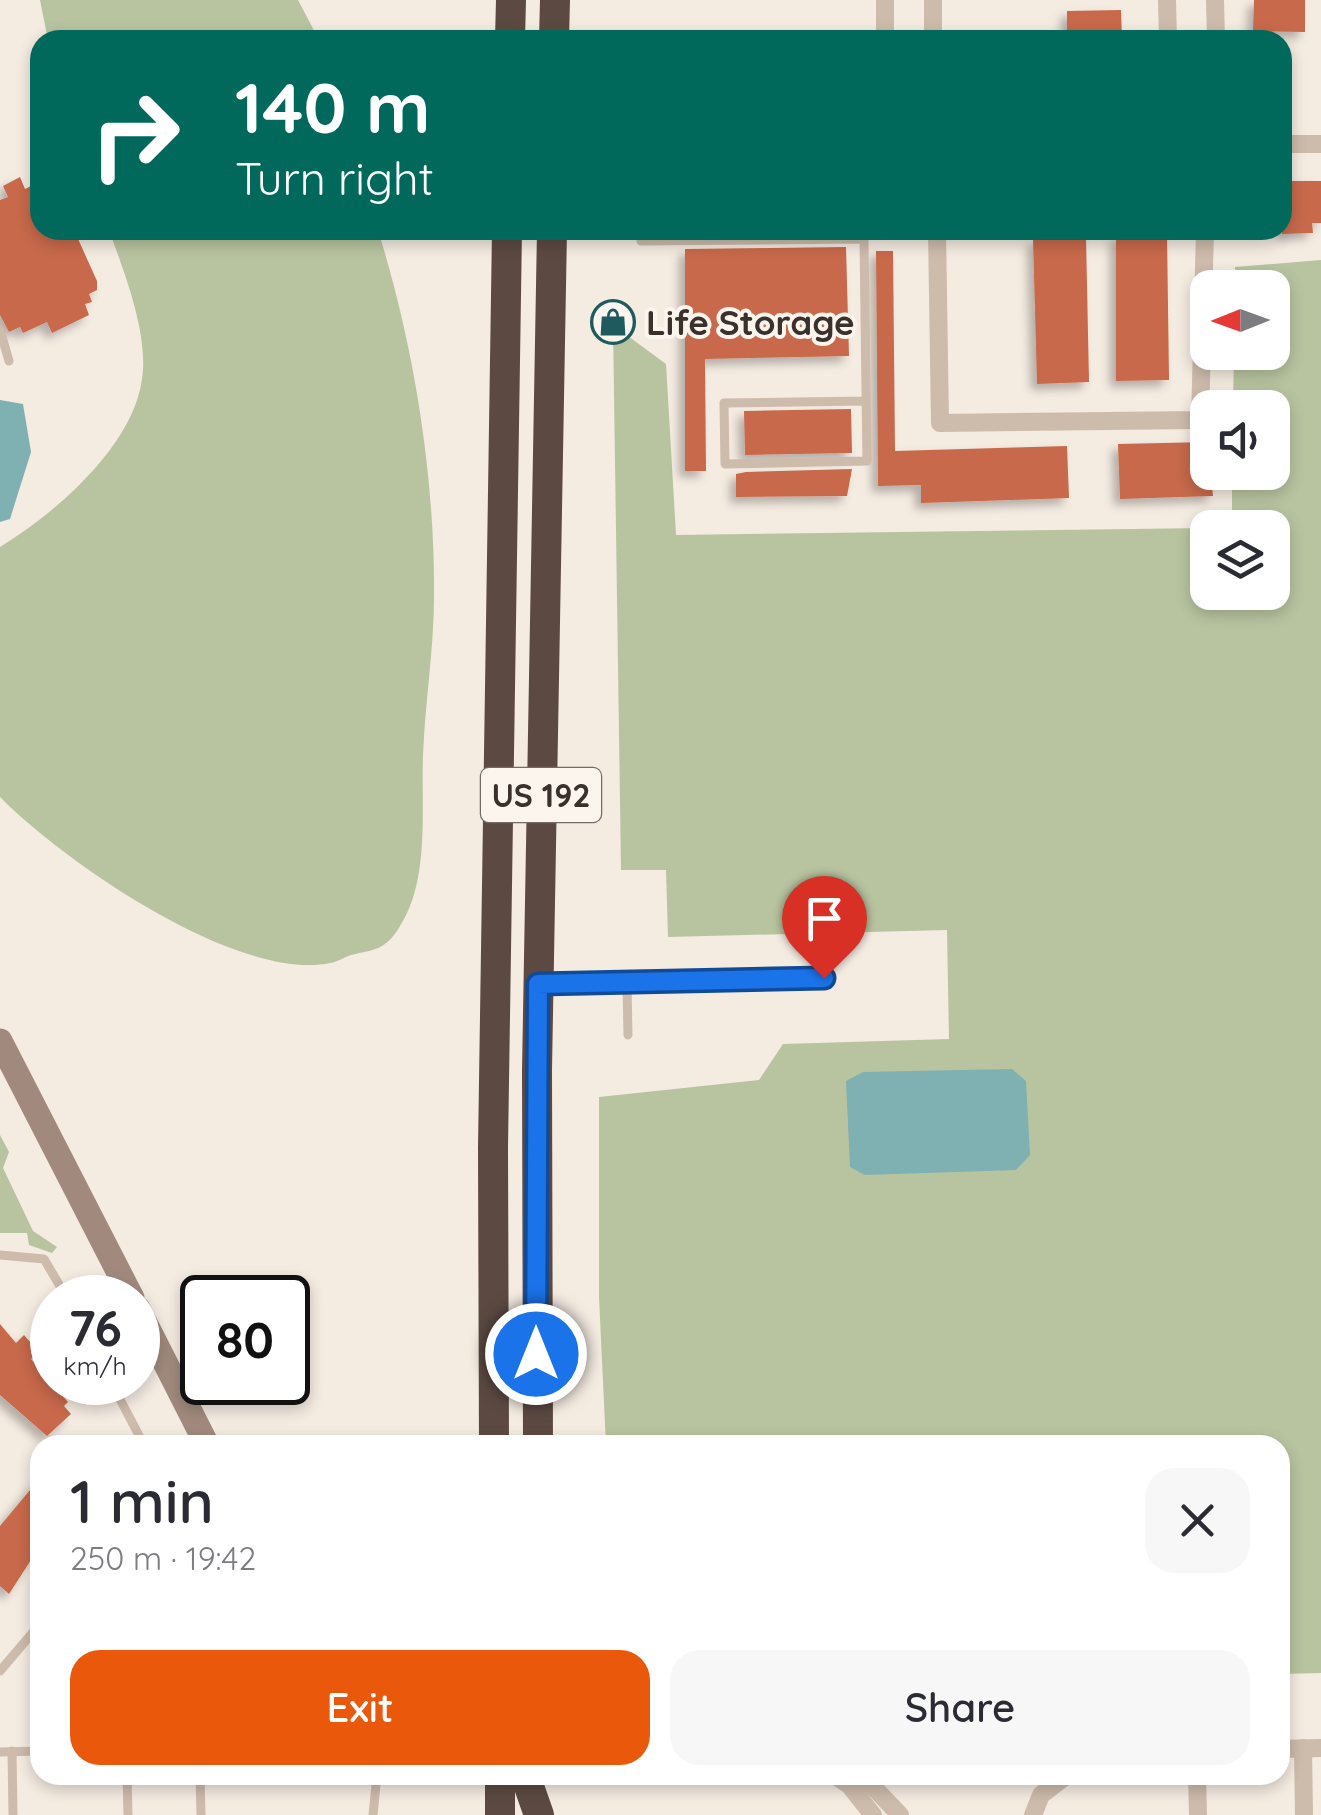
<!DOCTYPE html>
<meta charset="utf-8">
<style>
:root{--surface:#fff;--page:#f7f7f7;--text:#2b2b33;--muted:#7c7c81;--accent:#ea580c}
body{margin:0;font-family:Quicksand,sans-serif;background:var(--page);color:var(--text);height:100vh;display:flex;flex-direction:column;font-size:38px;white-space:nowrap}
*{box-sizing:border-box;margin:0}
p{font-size:32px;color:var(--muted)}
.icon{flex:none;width:55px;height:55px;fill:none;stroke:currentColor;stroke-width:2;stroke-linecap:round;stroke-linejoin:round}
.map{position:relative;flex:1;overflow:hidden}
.details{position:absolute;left:30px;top:1435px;width:1260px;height:350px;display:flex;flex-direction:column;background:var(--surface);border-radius:30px;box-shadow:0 5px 15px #0003}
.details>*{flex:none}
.hud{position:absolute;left:30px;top:30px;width:1262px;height:210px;border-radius:30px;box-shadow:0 5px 15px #0003;background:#00695c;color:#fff;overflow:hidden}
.needle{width:65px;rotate:269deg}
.fabs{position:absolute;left:1190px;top:270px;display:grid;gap:20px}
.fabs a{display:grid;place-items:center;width:100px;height:100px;border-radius:20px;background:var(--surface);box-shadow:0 5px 15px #0003;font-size:50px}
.speed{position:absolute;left:30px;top:1275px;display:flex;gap:20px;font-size:50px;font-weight:700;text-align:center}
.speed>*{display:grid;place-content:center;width:130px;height:130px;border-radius:50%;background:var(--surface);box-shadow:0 5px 15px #0003;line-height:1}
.speed small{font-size:25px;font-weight:400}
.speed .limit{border:5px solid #111;border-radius:15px;background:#fff;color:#111}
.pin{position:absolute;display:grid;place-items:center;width:85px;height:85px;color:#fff;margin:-102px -42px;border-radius:50% 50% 50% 0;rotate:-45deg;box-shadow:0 0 10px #0007}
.pin .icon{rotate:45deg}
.me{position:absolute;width:110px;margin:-55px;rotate:0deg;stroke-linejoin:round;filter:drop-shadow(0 0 8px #0008)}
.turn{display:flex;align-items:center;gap:35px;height:210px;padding:0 40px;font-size:45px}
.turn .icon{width:130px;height:130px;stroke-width:2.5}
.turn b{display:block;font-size:70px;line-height:85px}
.round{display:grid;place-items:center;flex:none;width:105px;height:105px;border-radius:30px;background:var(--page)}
.headline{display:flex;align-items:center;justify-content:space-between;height:170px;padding:0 40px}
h1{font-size:60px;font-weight:600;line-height:75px}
.button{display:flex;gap:20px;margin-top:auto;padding:20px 40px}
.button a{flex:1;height:115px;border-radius:30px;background:var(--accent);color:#fff;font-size:40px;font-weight:600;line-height:115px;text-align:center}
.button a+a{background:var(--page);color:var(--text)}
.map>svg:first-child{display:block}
.green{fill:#b8c4a0}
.water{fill:#7fb0b2}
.building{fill:#c8694b;filter:url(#shadow)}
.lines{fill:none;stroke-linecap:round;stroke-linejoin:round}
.lane{stroke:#cdbbac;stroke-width:9}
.street{stroke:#cdbbac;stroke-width:18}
.secondary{stroke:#a18a7d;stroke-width:25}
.highway{stroke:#5c4a42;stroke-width:30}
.route-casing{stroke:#114b97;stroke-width:25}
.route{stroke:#1a73e8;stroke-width:18}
.labels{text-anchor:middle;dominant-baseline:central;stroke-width:8;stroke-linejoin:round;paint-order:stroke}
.shield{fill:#fbf5ee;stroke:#756b66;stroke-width:2.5}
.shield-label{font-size:32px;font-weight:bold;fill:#3b302b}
.poi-label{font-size:35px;font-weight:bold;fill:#3b302b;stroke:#fbf5ee;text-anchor:start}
</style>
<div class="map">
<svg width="1321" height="1815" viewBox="0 0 1321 1815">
<defs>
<filter id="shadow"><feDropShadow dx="-6" dy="6" stdDeviation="5" flood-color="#0004"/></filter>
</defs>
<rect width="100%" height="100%" fill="#f4ebe1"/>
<g class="green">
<polygon points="40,0 298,0 319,40 48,40"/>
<path d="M109,230H378C414,346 435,475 434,596C434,649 425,702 423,755C421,809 430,879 400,926C385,951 375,949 351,955C344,957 338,962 330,963C237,982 63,861 0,797V547C54,514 133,447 142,379C149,334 124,272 109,230Z"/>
<polygon points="1321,260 1321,1673 1280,1674 1280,1445 606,1445 599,1297 599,1097 759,1080 783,1044 949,1039 947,930 668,937 666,870 621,870 613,325 666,364 676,535 1207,528 1208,592 1272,592 1272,528 1232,527 1232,473 1272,472 1272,408 1233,407 1234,353 1272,352 1272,288 1235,287 1235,267"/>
<polygon points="0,1135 9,1152 3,1168 33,1231 57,1247 52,1253 29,1245 27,1233 0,1233"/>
</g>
<g class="water">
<polygon points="0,400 23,404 31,452 10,519 0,522"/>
<polygon points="1012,1069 1026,1081 1030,1155 1016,1170 865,1175 850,1167 846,1081 863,1072"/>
</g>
<g class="building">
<polygon points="1254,0 1305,0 1305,32 1253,31"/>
<polygon points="1121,10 1122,40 1067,40 1067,11"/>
<polygon points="20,177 25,189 31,186 36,195 40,193 40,230 74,230 97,281 97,290 89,294 92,302 85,304 89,315 52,333 47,322 23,333 20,327 9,332 0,315 0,200 8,197 3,186"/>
<polygon points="1282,181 1321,181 1321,223 1312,223 1313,233 1282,234"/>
<polygon points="1167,234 1169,380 1116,381 1116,235"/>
<polygon points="1086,237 1089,382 1037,384 1033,239"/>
<polygon points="846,247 849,356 705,359 706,471 685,471 685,249"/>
<polygon points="876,251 893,251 895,451 1067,446 1069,498 921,503 921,485 878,486"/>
<polygon points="851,409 852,453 745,455 744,411"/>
<polygon points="1208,442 1213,496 1120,499 1118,444"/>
<polygon points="852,469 847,496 736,497 736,474 746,472"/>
<polygon points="0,1324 16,1343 24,1335 39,1352 31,1359 68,1402 64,1406 71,1414 47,1436 0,1395"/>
<polygon points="40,1478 40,1546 9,1594 0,1586 0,1526"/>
</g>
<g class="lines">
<g class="lane">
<polyline points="641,230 641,241 864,239 867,461 725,464 724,403 866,401"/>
<polyline points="0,330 9,361"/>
<polyline points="627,984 628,1035"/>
<polyline points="546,985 823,978"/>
<polyline points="0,1255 44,1259 67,1298"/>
<polyline points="111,1382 144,1445"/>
<polyline points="0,1671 40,1624"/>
<polyline points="12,1751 13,1815"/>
<polyline points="0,1752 40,1751"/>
<polyline points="127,1775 128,1815"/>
<polyline points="200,1775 201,1815"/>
<polyline points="373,1815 377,1775"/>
</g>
<g class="street">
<polyline points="885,0 885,40"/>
<polyline points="933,0 933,40"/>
<polyline points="1167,0 1168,40"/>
<polyline points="1215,0 1216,40"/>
<polyline points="1282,144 1321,144"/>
<polyline points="937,230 940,423 1200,420 1205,230"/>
<polyline points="1303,1748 1304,1815"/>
<polyline points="1280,1749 1321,1748"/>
<polyline points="834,1775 849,1785 873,1815"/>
<polyline points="862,1775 900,1815"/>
<polyline points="1197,1775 1198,1815"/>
<polyline points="1033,1815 1041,1795 1067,1775"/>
</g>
<g class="secondary">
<polyline points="0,1041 132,1298"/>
<polyline points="138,1309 207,1445"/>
</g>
<g class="highway">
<polyline points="510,40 511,0"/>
<polyline points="554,40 555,0"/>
<polyline points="494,1445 493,1147 507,230"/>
<polyline points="538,1445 537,1070 552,230"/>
<polyline points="525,1775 539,1815"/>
<polyline points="500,1815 500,1775"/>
</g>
</g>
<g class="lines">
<g class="route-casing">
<polyline id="route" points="536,1354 538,984 824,978"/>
</g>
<use href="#route" class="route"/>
</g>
<defs>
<g id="shop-ring" transform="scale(2.25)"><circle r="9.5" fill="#fbf5ee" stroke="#1f5a5e" stroke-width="1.5"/><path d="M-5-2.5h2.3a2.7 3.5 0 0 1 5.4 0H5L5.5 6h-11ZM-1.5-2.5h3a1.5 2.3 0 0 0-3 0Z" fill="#1f5a5e"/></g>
</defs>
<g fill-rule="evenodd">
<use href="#shop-ring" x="613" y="322"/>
</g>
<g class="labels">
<rect class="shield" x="481" y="768" width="120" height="54" rx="8"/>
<g class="shield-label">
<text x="541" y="795">US 192</text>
</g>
<g class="poi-label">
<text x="646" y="322">Life Storage</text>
</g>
</g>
</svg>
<div class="fabs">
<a><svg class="needle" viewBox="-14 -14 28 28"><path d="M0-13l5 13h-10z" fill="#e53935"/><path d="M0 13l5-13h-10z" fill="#7c7c81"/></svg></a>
<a><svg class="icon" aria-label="sound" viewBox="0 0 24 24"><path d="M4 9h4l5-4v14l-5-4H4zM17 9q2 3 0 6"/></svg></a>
<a><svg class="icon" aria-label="layers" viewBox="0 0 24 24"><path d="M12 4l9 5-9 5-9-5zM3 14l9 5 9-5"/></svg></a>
</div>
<div class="speed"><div>76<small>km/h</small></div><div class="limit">80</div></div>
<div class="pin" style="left:824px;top:978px;background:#d93025"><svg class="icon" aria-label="arrive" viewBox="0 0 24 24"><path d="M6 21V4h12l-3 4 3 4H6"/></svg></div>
<svg class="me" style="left:536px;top:1354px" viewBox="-20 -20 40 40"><circle r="17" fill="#1a73e8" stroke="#fff" stroke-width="3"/><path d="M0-11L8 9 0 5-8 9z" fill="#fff"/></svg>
<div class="hud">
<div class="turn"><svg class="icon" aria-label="right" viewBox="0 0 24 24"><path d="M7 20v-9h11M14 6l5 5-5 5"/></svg><div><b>140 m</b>Turn right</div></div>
</div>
<section class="details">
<div class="headline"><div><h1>1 min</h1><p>250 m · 19:42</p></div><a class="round"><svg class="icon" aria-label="close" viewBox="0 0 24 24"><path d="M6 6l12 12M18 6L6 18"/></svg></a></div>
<div class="button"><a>Exit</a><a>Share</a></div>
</section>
</div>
